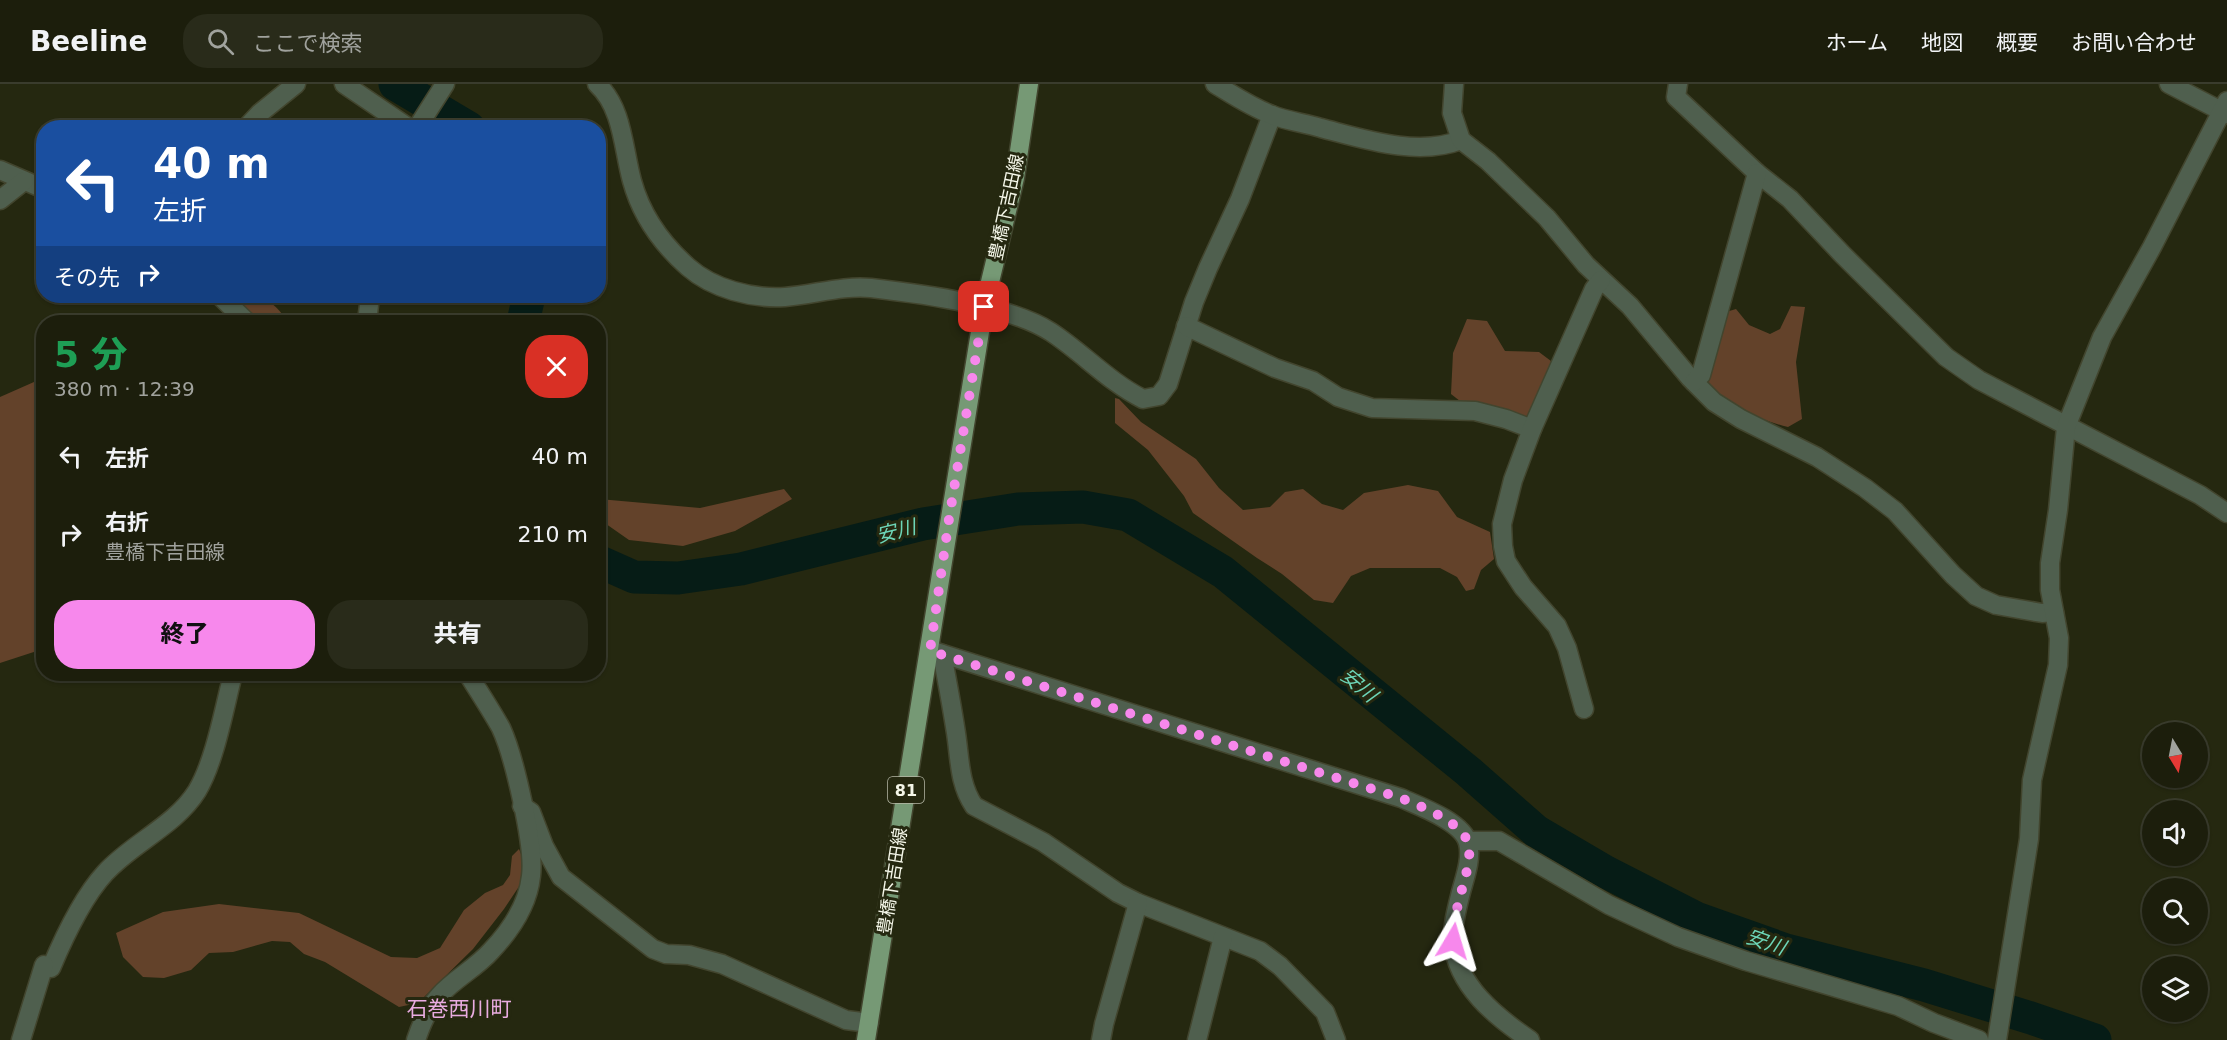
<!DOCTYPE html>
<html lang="ja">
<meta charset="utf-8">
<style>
:root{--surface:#1c1e0c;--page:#292b1a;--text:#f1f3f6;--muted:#a0a29d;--line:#3a3c2d;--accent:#f788ec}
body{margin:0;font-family:"DejaVu Sans","Noto Sans JP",sans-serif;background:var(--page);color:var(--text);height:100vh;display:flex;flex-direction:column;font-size:22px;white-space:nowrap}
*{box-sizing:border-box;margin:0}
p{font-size:20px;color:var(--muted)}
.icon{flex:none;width:33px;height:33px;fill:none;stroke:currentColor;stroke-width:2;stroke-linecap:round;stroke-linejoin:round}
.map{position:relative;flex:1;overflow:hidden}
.drawer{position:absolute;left:36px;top:231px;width:570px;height:366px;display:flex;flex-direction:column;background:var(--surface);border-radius:24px;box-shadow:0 2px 4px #0004,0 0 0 2px var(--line)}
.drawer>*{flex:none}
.hud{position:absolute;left:36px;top:36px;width:570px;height:183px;border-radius:24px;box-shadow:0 2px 4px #0004,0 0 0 2px var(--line);background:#1a4fa0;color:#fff;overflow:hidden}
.needle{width:39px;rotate:170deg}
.buttons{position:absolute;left:2142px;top:638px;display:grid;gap:12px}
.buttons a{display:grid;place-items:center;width:66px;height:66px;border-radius:50%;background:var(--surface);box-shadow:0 2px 4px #0004,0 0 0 2px var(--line);font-size:30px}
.pin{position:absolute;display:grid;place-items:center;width:51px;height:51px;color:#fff;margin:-26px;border-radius:12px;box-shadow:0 3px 9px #0006}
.me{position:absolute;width:66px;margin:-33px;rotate:7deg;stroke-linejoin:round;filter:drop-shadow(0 0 4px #0008)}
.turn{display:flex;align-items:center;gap:21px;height:126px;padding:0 18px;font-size:27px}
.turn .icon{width:78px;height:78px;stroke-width:2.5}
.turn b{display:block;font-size:42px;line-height:51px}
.then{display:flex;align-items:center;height:57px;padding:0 18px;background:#0003;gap:12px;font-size:22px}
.round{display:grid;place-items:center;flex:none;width:63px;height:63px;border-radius:24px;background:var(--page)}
.head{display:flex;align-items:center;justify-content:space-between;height:102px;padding:0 18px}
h1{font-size:36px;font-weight:800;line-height:45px;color:#1e9e55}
.action{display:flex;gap:12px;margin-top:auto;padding:12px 18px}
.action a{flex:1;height:69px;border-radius:24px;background:var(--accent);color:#111;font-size:24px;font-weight:800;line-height:69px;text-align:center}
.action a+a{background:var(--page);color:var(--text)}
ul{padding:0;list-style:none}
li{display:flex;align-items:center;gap:18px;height:78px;padding:0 18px}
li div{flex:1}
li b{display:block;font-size:22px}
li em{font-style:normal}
header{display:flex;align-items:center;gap:36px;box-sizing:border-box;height:84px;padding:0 30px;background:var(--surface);border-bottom:2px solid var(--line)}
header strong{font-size:28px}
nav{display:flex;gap:33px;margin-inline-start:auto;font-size:21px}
.search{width:420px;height:54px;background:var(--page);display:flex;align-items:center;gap:15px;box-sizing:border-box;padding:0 21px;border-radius:24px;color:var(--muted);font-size:22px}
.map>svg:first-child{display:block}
.green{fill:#63422a}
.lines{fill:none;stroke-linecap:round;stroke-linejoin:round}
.river{stroke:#061c16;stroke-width:33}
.minor-casing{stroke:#42452e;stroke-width:21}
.major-casing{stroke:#42452e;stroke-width:21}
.minor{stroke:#4f5f4e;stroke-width:18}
.major{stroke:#769975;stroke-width:18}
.route{stroke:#f788ec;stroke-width:10;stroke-dasharray:0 18}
.labels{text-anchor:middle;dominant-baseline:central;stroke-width:6;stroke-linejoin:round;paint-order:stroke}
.shield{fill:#252810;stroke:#b6b8a7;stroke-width:1.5}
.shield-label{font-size:16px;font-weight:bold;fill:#f4f6e8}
.street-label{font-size:18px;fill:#f4f6e8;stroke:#252810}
.water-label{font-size:20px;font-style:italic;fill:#6dd6b8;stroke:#252810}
.quarter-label{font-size:21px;fill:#e9ace1;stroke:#252810}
</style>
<header>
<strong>Beeline</strong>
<div class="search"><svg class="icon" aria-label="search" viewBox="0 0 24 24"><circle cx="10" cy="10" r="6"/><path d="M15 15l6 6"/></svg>ここで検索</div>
<nav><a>ホーム</a><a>地図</a><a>概要</a><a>お問い合わせ</a></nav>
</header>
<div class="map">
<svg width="2227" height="956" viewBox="0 0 2227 956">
<rect width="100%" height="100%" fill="#252810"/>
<g class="green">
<path d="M233,212C265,210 270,215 289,238H260Z"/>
<path d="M1791,222L1805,223L1796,278L1802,335L1788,343C1758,336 1730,321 1707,300C1710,274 1722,253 1726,228L1736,225L1749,241L1770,250L1780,245Z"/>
<polygon points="1467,235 1487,237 1505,267 1539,268 1551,277 1533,331 1524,336 1465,321 1451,310 1453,269"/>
<polygon points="43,294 43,565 0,579 0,313"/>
<polygon points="1115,314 1119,315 1141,338 1196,375 1219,404 1243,426 1270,423 1285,408 1303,405 1322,420 1343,426 1364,409 1408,401 1438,407 1457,433 1490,448 1494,475 1481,486 1474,505 1466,507 1457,493 1440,484 1370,484 1351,492 1333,519 1314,516 1282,490 1257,474 1193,429 1184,412 1148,366 1115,339"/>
<polygon points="784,405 792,415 735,447 683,462 629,456 599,435 599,415 700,424"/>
<polygon points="519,765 523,775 520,801 504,825 473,865 418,919 399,923 325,878 304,870 290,858 272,857 233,868 209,869 191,886 164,894 143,893 123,873 116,849 163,828 219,820 299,829 391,873 417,874 440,864 464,826 485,809 503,801 510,791 512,772"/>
</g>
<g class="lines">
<g class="river">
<polyline points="395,0 469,44"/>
<polyline points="523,238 529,212"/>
<polyline points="598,477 634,493 678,494 741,485 923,440 1018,425 1083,423 1128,431 1223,488 1469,688 1536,747 1606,788 1696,834 1786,866 1924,901 2031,934 2095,956"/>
</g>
<g class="minor-casing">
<g id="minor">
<polyline points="344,0 409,44"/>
<path d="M597,0C623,24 623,64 632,97C641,130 662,160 688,183C713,205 752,215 785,213C813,211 843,201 871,204C922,210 1009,221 1051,248C1083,269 1109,298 1143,315L1159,312L1168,300L1194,218L1208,184L1240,115L1272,31"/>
<path d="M1215,0C1233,11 1251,23 1272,31C1287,37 1305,39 1321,44C1364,55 1417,73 1461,56"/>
<polyline points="1454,0 1452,29 1461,56 1488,77 1547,134 1586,181 1630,222 1690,294 1714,318 1741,335 1817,373 1865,404 1895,427 1953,491 1976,512 1996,521 2042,529 2054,528"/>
<polyline points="1678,0 1676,13 1757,89 1790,115 1842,170 1946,273 1979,296 2200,411 2227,429"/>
<polyline points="2169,0 2227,30"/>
<polyline points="246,44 260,29 296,0"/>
<polyline points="417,44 445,0"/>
<polyline points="0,86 44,105"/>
<polyline points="0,116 24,97"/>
<polyline points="220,212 247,238"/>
<polyline points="367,238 370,212"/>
<polyline points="1186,242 1275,284 1313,297 1338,313 1372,324 1475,327 1506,335 1532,345"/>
<polyline points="1694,298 1701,291 1757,89"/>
<path d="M930,566L1401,714C1419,722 1463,738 1468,759C1472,774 1465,793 1461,808C1457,824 1452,842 1453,858C1457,902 1496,933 1530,956"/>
<path d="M942,570C947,596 952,623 956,649C960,675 959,700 974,722L1043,758L1118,809L1138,819L1260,867L1280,882L1325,928L1336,956"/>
<polyline points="1584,625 1567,564 1557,542 1523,503 1506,477 1503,462 1502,440 1513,396 1532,345 1594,205 1601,196"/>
<polyline points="522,722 531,728 544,762 561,793 653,865 666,870 689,871 722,880 846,936 869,939"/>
<polyline points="1468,757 1499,757 1609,821 1678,853 1746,877 1898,922 1934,939 1979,956"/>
<path d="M51,884C64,853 82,814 105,789C132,759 175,742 197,707C215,677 224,625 233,590"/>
<polyline points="21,956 44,881"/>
<path d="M416,956C421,941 428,924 439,912C454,895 476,884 491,867C510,847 528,820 531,792C535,762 514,672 501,644C491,626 479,608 468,590"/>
<polyline points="1101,956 1104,940 1138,819"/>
<polyline points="1197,956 1223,853"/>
<polyline points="1997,956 2029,755 2032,696 2058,581 2059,554 2050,506 2050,479 2058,426 2066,343 2102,253 2152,163 2227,17"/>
</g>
</g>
<g class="major-casing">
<polyline id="major" points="866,956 984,223 1015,94 1029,0"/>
</g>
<use href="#minor" class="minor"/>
<use href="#major" class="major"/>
</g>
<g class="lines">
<path class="route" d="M984,223L949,435L930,567L1401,714C1421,723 1456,735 1467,756C1475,771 1460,808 1457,825C1455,835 1455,846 1453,857"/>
</g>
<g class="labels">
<rect class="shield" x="888" y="693" width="36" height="26" rx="4.5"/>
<g class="shield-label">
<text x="906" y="706">81</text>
</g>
<g class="street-label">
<text transform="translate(1006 123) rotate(-78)">豊橋下吉田線</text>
<text transform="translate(892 797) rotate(-81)">豊橋下吉田線</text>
</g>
<g class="water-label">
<text transform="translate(896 447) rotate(-14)">安川</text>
<text transform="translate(1359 601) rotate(40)">安川</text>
<text transform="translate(1766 858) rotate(19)">安川</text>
</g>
<g class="quarter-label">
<text x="459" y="925">石巻西川町</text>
</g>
</g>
</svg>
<div class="buttons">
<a><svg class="needle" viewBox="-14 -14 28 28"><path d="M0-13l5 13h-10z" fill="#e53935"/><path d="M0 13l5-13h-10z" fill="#a0a29d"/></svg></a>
<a><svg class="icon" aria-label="sound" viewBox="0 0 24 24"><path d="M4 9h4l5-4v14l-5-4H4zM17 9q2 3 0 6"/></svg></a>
<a><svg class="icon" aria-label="search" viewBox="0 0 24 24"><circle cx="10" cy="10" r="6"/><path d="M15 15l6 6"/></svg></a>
<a><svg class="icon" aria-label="layers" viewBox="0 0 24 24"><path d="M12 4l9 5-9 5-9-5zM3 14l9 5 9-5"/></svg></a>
</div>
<div class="pin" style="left:984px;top:223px;background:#d93025"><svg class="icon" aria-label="arrive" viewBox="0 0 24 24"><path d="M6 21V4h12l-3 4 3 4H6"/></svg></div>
<svg class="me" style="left:1453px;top:857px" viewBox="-20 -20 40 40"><path d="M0-17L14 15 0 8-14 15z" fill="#f788ec" stroke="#fff" stroke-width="4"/></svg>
<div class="hud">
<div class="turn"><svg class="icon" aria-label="left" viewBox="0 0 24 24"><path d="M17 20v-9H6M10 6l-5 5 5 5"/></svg><div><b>40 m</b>左折</div></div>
<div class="then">その先<svg class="icon" aria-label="right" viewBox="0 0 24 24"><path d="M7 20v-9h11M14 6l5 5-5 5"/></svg></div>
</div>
<section class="drawer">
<div class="head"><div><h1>5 分</h1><p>380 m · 12:39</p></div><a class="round" style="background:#d93025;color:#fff"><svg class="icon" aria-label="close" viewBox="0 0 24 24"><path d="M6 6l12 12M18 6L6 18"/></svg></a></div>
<ul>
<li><svg class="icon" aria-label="left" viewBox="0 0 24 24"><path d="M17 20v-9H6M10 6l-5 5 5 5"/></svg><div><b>左折</b></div><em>40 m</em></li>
<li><svg class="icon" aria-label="right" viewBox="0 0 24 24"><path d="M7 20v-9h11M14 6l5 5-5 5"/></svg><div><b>右折</b><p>豊橋下吉田線</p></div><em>210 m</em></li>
</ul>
<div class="action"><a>終了</a><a>共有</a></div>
</section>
</div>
